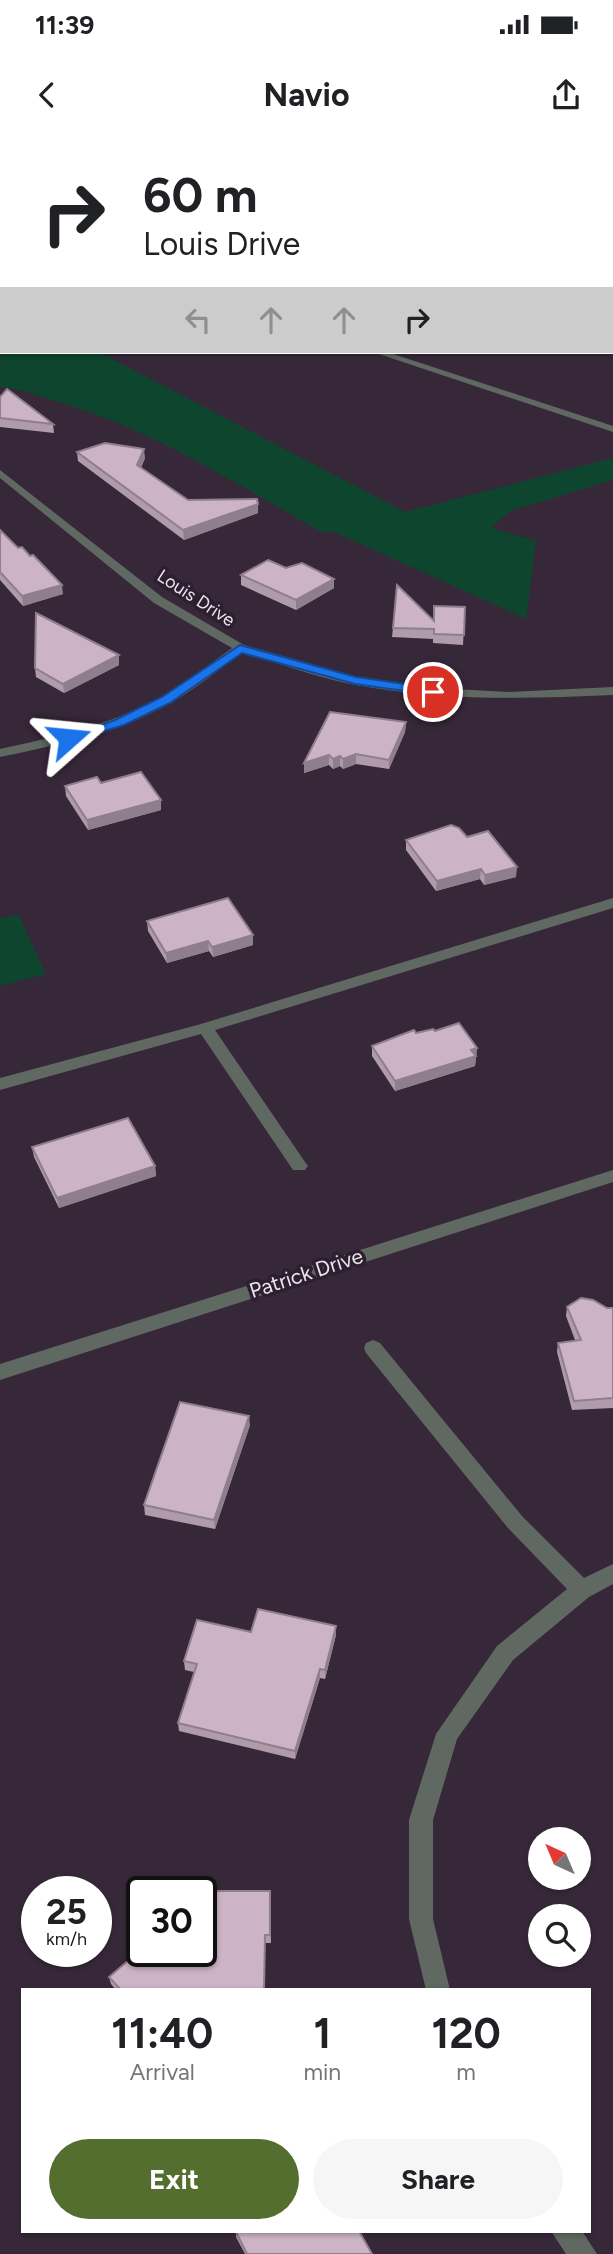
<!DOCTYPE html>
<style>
:root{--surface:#fff;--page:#f6f6f6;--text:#202124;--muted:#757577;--accent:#546e2f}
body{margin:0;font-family:Figtree,sans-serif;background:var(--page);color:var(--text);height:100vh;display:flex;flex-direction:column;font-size:26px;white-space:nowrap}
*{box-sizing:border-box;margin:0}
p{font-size:23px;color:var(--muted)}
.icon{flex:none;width:38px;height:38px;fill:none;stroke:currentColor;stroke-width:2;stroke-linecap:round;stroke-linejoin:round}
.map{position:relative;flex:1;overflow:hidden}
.sheet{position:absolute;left:21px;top:1848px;width:570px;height:245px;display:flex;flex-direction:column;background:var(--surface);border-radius:0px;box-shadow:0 2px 5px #0004}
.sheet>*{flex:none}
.banner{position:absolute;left:0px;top:0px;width:614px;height:214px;box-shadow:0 2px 5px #0004;background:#fff;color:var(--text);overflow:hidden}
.needle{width:46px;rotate:316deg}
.buttons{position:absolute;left:528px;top:1687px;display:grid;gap:14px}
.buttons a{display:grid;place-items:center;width:63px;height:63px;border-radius:50%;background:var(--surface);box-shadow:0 2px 5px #0004;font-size:35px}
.speed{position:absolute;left:21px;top:1736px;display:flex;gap:14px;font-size:35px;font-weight:700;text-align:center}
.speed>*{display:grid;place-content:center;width:91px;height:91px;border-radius:50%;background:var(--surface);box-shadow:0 2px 5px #0004;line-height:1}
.speed small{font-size:18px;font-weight:400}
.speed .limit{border:4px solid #111;border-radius:10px;background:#fff;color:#111}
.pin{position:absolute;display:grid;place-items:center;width:60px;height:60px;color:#fff;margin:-30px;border:4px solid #fff;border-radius:50%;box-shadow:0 2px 7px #0007}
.me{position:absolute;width:77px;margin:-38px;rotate:72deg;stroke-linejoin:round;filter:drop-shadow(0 0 5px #0008)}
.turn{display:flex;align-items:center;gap:24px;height:147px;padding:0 28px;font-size:32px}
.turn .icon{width:91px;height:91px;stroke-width:2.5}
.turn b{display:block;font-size:49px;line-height:60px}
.lanes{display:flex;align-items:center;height:66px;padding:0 28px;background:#0003;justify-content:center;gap:35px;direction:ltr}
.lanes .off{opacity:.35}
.eta{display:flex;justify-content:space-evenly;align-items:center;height:119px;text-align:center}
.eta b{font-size:42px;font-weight:700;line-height:49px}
.button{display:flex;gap:14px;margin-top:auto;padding:14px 28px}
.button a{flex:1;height:80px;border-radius:42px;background:var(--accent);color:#fff;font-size:28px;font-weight:700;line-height:80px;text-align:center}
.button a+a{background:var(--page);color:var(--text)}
.status{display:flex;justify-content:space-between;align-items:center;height:49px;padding:0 35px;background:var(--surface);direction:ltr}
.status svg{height:19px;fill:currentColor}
header{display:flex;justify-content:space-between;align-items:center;height:91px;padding:0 28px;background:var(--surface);font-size:32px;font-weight:700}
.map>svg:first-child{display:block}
.green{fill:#0e452e}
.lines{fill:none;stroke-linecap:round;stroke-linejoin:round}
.minor{fill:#606961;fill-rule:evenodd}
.wall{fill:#af9baa}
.shaded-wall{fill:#8f7e8b}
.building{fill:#ccb4c6;stroke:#8f7e8b;stroke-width:2}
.route{fill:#1a73e8;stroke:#114b97;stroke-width:2}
.labels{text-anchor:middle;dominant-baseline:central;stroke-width:7;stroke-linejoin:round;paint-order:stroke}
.far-street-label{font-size:18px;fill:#ede3ee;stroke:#2c1f2f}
.street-label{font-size:21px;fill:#ede3ee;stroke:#2c1f2f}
</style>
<div class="status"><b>11:39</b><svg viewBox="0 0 49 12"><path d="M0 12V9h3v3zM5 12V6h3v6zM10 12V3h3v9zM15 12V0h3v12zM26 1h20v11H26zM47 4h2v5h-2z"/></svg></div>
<header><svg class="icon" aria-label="back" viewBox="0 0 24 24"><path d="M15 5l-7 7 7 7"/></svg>Navio<svg class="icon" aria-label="share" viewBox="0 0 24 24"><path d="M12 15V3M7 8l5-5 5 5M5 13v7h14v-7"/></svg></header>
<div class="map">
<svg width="613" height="2114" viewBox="0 0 613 2114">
<rect width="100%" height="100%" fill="#372839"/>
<g class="green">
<path d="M2,136V212H99L405,372L613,318V340L510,371L491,388L536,401L526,479L332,391L323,393C239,345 155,291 62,263C39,256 25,250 0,247Z"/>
<polygon points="18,774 46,834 0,846 0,779"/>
</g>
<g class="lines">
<g class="minor">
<polygon points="9,0 20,0 7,2"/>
<polygon points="355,0 385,0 383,2"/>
<rect x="0" y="91" width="2" height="6"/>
<polygon points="373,212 387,212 613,286 613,292"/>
<path d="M0,330L162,457L244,505L356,537L433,548L509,552L613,547V555C526,559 442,561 356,545C318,538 279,523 242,512C219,530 196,548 171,563C118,592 58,605 0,617V609C55,597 110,585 160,558C186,544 208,525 232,508L154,463L0,338Z"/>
<polygon points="613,758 613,768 215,890 305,1022 308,1026 305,1030 293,1030 201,894 0,950 0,938 201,884"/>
<polygon points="613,1030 613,1042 0,1240 0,1224"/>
<polygon points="373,1200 380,1203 522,1376 584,1438 613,1424 613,1444 589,1457 513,1520 457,1599 433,1680 433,1779 450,1850 426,1850 409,1779 409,1680 436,1594 497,1506 567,1449 508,1388 366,1213 364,1208 366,1203"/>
<polygon points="551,2091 582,2091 597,2114 566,2114"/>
</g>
</g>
<g class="wall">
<polygon points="0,257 53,284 54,293 0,287"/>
<polygon points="77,312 145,318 141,328 188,360 258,364 258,373 184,400 78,321"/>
<polygon points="0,390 63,454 23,466 0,440"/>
<polygon points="286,428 334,448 296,470 241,445 241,435"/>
<polygon points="465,467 463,505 433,503 433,499 392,497 393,488 434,481"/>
<polygon points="119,515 119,525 64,553 36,537 35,528"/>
<polygon points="406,582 405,592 389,629 356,624 343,629 340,626 333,629 329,625 304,633 304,623"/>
<polygon points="101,643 161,670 88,690 66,656 65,646"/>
<polygon points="467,697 516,737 484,745 480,739 436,751 406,710 406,700"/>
<polygon points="147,781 253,805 213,817 209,811 167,823 148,791"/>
<polygon points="435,891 477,908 475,926 395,951 372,916 372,906 416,893"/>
<polygon points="32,1007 155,1026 156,1036 59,1068 34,1017"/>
<polygon points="567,1167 613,1168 613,1268 572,1270 557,1212 558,1203 575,1200 566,1176"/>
<polygon points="250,1285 215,1389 145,1375 144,1365"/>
<polygon points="336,1486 336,1495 325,1539 320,1538 295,1619 179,1591 178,1583 194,1532 185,1530 184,1521 251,1492"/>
<polygon points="270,1751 271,1803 265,1803 265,1850 116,1850 111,1844 109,1837 129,1820"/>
<polygon points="236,2092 372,2114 245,2114 236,2097"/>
</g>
<g class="shaded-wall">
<polygon points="144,309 145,318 138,334 137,325"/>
<polygon points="258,364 258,373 184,400 183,390"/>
<polygon points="334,439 334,448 296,470 296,460"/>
<polygon points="62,445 63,454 23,466 22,456"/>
<polygon points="119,515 119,525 64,553 63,544"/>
<polygon points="406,582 405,592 389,629 389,620"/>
<polygon points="356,614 356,624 343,629 343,619"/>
<polygon points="329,615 329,625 304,633 304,623"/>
<polygon points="340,616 340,626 333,629 333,619"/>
<polygon points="161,660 161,670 88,690 87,680"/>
<polygon points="517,727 516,737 484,745 485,735"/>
<polygon points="481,729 480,739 436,751 437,741"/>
<polygon points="253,795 253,805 213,817 212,807"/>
<polygon points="208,801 209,811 167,823 166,813"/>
<polygon points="477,908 475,926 395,951 395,941"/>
<polygon points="155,1026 156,1036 59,1068 57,1058"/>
<polygon points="249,1276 250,1285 215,1389 214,1380"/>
<polygon points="336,1486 336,1495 325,1539 325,1530"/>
<polygon points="320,1529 320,1538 295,1619 295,1611"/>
</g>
<g class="building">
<polygon points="7,249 53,284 0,278 0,257"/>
<polygon points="105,303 144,309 137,325 188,360 257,359 258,364 183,390 77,312"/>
<polygon points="0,390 18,408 22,407 30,416 33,415 62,445 22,456 0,432"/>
<polygon points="268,420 286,428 302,423 334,439 296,460 241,435"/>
<polygon points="397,445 434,481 434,466 465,467 464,495 434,494 434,489 393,488"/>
<polygon points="36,473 119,515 63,544 35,528"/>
<polygon points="330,572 406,582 389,620 356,614 343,619 340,616 333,619 329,615 304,623"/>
<polygon points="141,632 161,660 87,680 65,646 97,637 101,643"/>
<polygon points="451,685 459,688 467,697 488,691 517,727 485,735 481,729 437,741 406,700"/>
<polygon points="228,758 253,795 212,807 208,801 166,813 147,781"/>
<polygon points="459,883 477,908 471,910 476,916 395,941 372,906 414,890 416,893 433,889 435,891"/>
<polygon points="128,978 155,1026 57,1058 32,1007"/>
<polygon points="581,1158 593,1160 607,1168 613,1168 613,1258 574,1261 558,1203 581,1200 567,1167"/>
<polygon points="180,1262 249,1276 214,1380 144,1365"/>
<polygon points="258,1469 336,1486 325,1530 320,1529 295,1611 178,1583 197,1524 184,1521 197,1480 251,1492"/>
<polygon points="172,1751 270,1751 270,1795 265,1795 264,1850 121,1850 109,1837 129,1820 129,1804 142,1793 142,1811 201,1811 201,1752"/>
<polygon points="237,2091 359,2091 372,2114 247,2114 236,2092"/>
</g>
<polygon class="route" points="240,505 356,537 433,548 439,552 433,555 355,544 242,513 170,563 124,585 69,602 63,598 115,580 162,557"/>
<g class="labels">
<g class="far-street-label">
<text transform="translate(196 458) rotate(33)">Louis Drive</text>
</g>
<g class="street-label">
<text transform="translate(306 1133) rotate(-18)">Patrick Drive</text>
</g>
</g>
</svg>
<div class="buttons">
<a><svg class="needle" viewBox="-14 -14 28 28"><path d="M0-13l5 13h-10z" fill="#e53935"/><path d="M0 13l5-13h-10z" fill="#757577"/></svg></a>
<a><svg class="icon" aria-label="search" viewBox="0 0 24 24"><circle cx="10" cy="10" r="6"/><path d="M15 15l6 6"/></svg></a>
</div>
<div class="speed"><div>25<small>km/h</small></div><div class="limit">30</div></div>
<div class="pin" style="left:433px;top:552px;background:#d93025"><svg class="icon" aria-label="arrive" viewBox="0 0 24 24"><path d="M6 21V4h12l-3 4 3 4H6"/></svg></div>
<svg class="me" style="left:69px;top:598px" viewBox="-20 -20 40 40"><path d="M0-17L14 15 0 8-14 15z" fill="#1a73e8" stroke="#fff" stroke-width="4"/></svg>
<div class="banner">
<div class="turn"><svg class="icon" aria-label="right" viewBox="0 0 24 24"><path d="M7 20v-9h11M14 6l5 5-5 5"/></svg><div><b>60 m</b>Louis Drive</div></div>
<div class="lanes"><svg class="icon off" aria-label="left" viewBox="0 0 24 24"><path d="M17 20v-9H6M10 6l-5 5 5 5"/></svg><svg class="icon off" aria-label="ahead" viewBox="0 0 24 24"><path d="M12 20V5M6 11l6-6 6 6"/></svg><svg class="icon off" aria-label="ahead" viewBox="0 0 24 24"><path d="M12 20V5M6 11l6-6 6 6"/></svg><svg class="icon" aria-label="right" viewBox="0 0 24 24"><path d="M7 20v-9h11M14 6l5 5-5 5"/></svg></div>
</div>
<section class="sheet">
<div class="eta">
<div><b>11:40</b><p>Arrival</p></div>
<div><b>1</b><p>min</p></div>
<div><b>120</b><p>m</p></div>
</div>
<div class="button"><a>Exit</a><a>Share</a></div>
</section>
</div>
